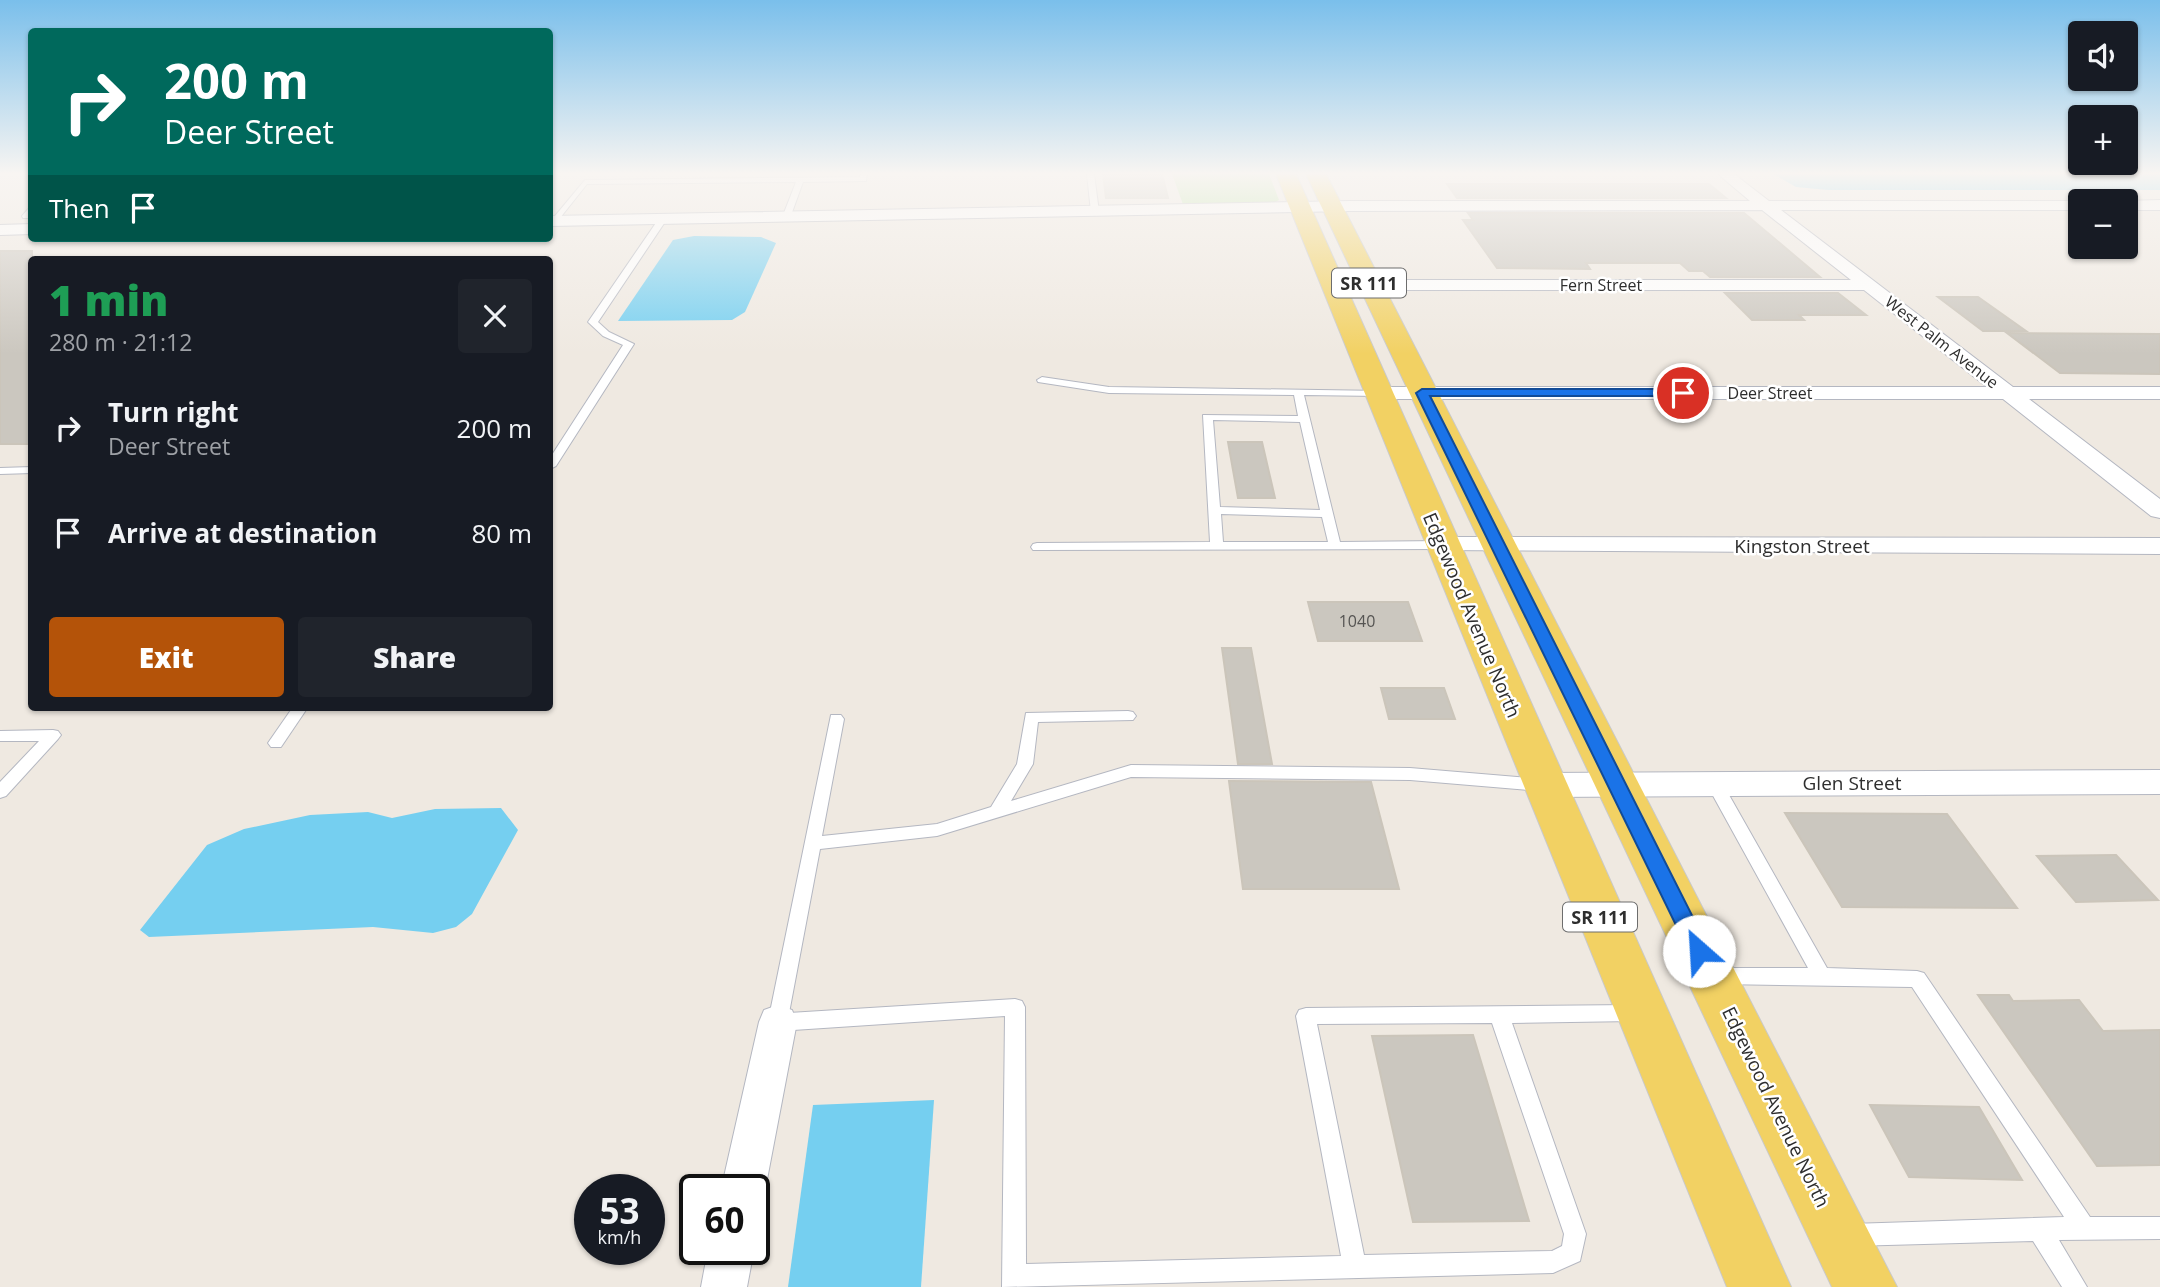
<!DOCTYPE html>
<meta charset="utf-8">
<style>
:root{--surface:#171b24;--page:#20242c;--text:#f1f3f6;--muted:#9ea1a6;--accent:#b45309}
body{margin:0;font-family:"Open Sans",sans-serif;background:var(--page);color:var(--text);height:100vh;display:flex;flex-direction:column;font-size:26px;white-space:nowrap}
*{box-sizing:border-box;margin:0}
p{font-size:23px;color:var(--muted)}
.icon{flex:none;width:38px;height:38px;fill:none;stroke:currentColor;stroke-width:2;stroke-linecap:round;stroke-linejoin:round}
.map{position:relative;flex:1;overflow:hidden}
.drawer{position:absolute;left:28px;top:256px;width:525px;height:455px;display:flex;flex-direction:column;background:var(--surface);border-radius:7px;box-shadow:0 2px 5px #0004}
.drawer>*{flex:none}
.guide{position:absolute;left:28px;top:28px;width:525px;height:214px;border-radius:7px;box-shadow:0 2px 5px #0004;background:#00695c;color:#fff;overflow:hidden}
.controls{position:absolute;left:2068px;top:21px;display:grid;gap:14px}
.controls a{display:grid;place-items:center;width:70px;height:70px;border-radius:7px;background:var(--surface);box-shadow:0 2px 5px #0004;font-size:35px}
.speed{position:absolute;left:574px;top:1174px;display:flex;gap:14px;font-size:35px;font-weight:700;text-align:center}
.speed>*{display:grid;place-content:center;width:91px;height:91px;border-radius:50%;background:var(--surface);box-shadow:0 2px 5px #0004;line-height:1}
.speed small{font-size:18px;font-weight:400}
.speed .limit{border:4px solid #111;border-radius:10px;background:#fff;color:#111}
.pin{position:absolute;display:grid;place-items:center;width:60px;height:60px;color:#fff;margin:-30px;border:4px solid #fff;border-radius:50%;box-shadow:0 2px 7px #0007}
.me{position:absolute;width:77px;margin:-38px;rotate:334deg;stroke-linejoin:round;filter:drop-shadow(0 0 5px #0008)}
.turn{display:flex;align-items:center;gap:24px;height:147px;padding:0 21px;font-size:32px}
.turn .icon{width:91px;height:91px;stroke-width:2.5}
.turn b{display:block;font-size:49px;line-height:60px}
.then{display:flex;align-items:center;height:66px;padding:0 21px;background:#0003;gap:14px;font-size:26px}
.round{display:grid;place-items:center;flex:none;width:74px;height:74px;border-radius:7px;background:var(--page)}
.summary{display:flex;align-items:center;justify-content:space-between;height:119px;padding:0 21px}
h1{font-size:42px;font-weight:800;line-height:52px;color:#1e9e55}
.primary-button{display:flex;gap:14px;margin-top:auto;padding:14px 21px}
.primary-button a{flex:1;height:80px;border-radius:7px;background:var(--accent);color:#fff;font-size:28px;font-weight:800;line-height:80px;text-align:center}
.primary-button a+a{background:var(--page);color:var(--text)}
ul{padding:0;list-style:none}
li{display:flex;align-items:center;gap:21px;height:105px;padding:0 21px}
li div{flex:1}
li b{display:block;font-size:26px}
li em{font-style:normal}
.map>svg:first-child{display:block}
.green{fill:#b6e59e}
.water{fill:#75cff0}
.building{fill:#cbc7bf;stroke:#cbc5ba;stroke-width:2}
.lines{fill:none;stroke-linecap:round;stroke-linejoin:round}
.lane-casing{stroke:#b4b7c1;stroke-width:2}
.street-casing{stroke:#b4b7c1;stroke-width:2}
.primary-casing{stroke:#c9c9c9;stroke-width:2}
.lane{fill:#fff;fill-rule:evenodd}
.street{fill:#fff;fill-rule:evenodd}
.primary{fill:#f2d163;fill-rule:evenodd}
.route{fill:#1a73e8;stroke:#114b97;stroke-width:2}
.labels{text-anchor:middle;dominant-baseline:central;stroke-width:5;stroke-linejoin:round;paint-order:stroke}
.far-street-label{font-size:16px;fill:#2e2e2e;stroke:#fff}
.number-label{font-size:16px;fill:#555452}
.shield{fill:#fff;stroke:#6d6d6d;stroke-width:2}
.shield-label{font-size:18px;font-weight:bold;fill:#2e2e2e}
.street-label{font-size:19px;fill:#2e2e2e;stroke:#fff}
</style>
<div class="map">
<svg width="2160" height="1287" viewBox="0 0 2160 1287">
<rect width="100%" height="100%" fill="#efe9e1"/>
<polygon class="green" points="1172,174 1269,174 1279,200 1270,205 1184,207"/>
<g class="water">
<polygon points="1773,174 2160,174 2160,190 1828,190 1796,187"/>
<polygon points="694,236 761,237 776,243 745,312 732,320 618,321 673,240"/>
<polygon points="501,808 518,830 472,914 456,927 433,933 373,927 149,937 140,930 207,845 244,829 310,815 368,812 392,818 435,809"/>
<polygon points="934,1100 921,1287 788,1287 813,1105"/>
</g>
<g class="building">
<polygon points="1103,174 1162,174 1168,198 1106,198"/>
<polygon points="1447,184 1709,184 1726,198 1457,198"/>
<polygon points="1468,213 1744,213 1820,277 1710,277 1703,271 1689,271 1680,263 1586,263 1590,269 1497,268 1463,220 1473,220"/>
<rect x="0" y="251" width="32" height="193"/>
<polygon points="1725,293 1838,293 1866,315 1799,315 1804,320 1752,320"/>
<polygon points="1938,297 1978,297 2026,331 1983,331"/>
<polygon points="2007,333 2160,334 2160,374 2060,373"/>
<polygon points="1228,442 1262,442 1275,498 1238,498"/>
<polygon points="1308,602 1408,602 1422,641 1318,641"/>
<polygon points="1222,648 1251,648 1272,764 1238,764"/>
<polygon points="1381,688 1444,688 1455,719 1389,719"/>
<polygon points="1229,781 1371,782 1399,889 1243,889"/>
<polygon points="1785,813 1947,814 2017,908 1842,907"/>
<polygon points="2116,855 2158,900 2076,902 2037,856"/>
<polygon points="1978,995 2009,995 2013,1001 2079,1000 2103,1031 2160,1030 2160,1165 2097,1166"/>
<polygon points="1473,1035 1529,1221 1413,1222 1372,1036"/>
<polygon points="1870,1105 1979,1107 2022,1180 1909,1177"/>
</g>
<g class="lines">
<g class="lane-casing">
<g id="lane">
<polygon points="861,174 867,174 866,181 803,182 790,218 786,220 782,218 796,182 587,184 556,223 550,222 585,180 860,177"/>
<polygon points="1087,174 1094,174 1099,212 1095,214 1091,212"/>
<polygon points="29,208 32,208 32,218 23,218 22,216"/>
<polygon points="660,217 667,219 598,322 609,332 634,344 556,466 550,469 550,458 623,345 603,336 588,322"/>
<path d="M1042,377L1109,387L1383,391V395L1379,396L1304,395L1340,542L1443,541L1449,545L1443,549L1033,550L1031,547L1033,544L1037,543L1210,542L1203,415L1298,416L1294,395L1109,393L1038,382L1037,380ZM1213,420L1300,422L1320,510L1220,507ZM1221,514L1322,517L1328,542H1223Z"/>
<polygon points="32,467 32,473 0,474 0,468"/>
<polygon points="293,707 308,707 281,747 271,747 268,743"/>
<path d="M1128,711L1133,712L1136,716L1133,720L1038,722L1033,764L1011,801L1131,765L1410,768L1542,779L1548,781L1550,785L1548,789L1542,791L1410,780L1131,777L937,836L820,849L789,1013L1015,999L1022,1001L1025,1007L1026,1264L1341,1256L1296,1016L1299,1010L1306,1008L1633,1005L1640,1007L1643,1013L1640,1019L1633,1021L1512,1023L1586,1234L1580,1261L1553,1273L1002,1287L1005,1016L778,1031L771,1028L768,1022L831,715H841L844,719L822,836L937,824L991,807L1017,764L1026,713ZM1492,1023L1564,1234L1562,1246L1552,1251L1364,1255L1317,1024Z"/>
<polygon points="53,730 58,731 61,735 58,739 6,796 0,798 0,782 39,741 0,741 0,731"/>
<polygon points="1714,777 1720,779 1827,968 1917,971 1924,973 2090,1217 2160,1217 2160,1239 2059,1240 2087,1287 2062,1287 2033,1241 1851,1246 1843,1243 1840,1235 1843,1227 1851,1224 2064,1217 1912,987 1720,984 1713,982 1711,976 1713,970 1720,968 1808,968 1706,783 1708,779"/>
</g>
</g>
<g class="street-casing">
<g id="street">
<polygon points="1718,174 1734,174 1769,201 2084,201 2081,201 2081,210 1781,210 2013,387 2160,387 2160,399 2029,399 2160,499 2160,518 2151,516 2003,399 1379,399 1369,393 1379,387 1987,387 1864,290 1333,290 1324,285 1333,280 1851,280 1762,210 1350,211 550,226 550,216 1350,201 1750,201"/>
<polygon points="2160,200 2160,210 2126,210 2126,201 2123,201"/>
<polygon points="32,224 32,234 0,235 0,225"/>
<polygon points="1443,537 2160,538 2160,554 1434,550 1430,545 1434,540"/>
<polygon points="2160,770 2160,794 1543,797 1532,793 1527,785 1532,777 1543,773"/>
<polygon points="778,1005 792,1010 797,1022 765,1190 758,1205 754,1207 754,1190 721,1190 759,1022 764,1010"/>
<polygon points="708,1250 754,1250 747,1287 701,1287"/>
</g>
</g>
<g class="primary-casing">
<g id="primary">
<polygon points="1276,174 1296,174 1791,1287 1727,1287"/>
<polygon points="1306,174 1326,174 1897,1287 1832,1287"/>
</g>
</g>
<use href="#lane" class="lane"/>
<use href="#street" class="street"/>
<use href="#primary" class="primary"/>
</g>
<linearGradient id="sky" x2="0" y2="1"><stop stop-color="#7abfeb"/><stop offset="0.49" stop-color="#f8f5f2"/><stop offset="1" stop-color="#f8f5f2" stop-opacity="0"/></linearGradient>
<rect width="2160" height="354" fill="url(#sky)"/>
<polygon class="route" points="1422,389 1683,389 1689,393 1683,396 1430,396 1710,951 1707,958 1699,960 1692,958 1416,393"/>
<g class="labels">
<g class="far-street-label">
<text x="1601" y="285">Fern Street</text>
<text transform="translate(1942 342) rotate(38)">West Palm Avenue</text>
<text x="1770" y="393">Deer Street</text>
</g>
<g class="number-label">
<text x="1357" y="621">1040</text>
</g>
<g class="shield">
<rect x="1332" y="268.5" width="74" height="29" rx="5"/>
<rect x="1563" y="902.5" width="74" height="29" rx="5"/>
</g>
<g class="shield-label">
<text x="1369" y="283">SR 111</text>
<text x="1600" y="917">SR 111</text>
</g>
<g class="street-label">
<text x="1802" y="546">Kingston Street</text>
<text transform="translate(1472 615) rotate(67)">Edgewood Avenue North</text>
<text x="1852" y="783">Glen Street</text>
<text transform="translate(1776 1107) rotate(64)">Edgewood Avenue North</text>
</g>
</g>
</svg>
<div class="controls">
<a><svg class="icon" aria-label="sound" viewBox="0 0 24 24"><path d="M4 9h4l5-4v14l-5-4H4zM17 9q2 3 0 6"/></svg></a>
<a>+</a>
<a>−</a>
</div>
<div class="speed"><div>53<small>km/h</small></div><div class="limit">60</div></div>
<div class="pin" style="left:1683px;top:393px;background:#d93025"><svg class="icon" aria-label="arrive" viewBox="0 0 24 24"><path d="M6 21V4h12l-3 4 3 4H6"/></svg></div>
<svg class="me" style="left:1699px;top:951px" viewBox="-20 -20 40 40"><circle r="19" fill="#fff"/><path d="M0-13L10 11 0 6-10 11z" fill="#1a73e8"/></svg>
<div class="guide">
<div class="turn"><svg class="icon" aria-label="right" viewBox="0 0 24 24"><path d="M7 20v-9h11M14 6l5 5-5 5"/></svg><div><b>200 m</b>Deer Street</div></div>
<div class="then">Then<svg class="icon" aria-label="arrive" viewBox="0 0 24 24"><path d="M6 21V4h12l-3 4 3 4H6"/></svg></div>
</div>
<section class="drawer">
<div class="summary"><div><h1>1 min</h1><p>280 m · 21:12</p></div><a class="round"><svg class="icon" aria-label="close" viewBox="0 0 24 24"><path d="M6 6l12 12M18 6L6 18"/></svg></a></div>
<ul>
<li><svg class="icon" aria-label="right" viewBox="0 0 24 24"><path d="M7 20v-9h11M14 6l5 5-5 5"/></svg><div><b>Turn right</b><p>Deer Street</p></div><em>200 m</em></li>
<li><svg class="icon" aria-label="arrive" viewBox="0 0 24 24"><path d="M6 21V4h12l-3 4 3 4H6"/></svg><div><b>Arrive at destination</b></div><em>80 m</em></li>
</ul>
<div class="primary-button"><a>Exit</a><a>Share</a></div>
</section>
</div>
